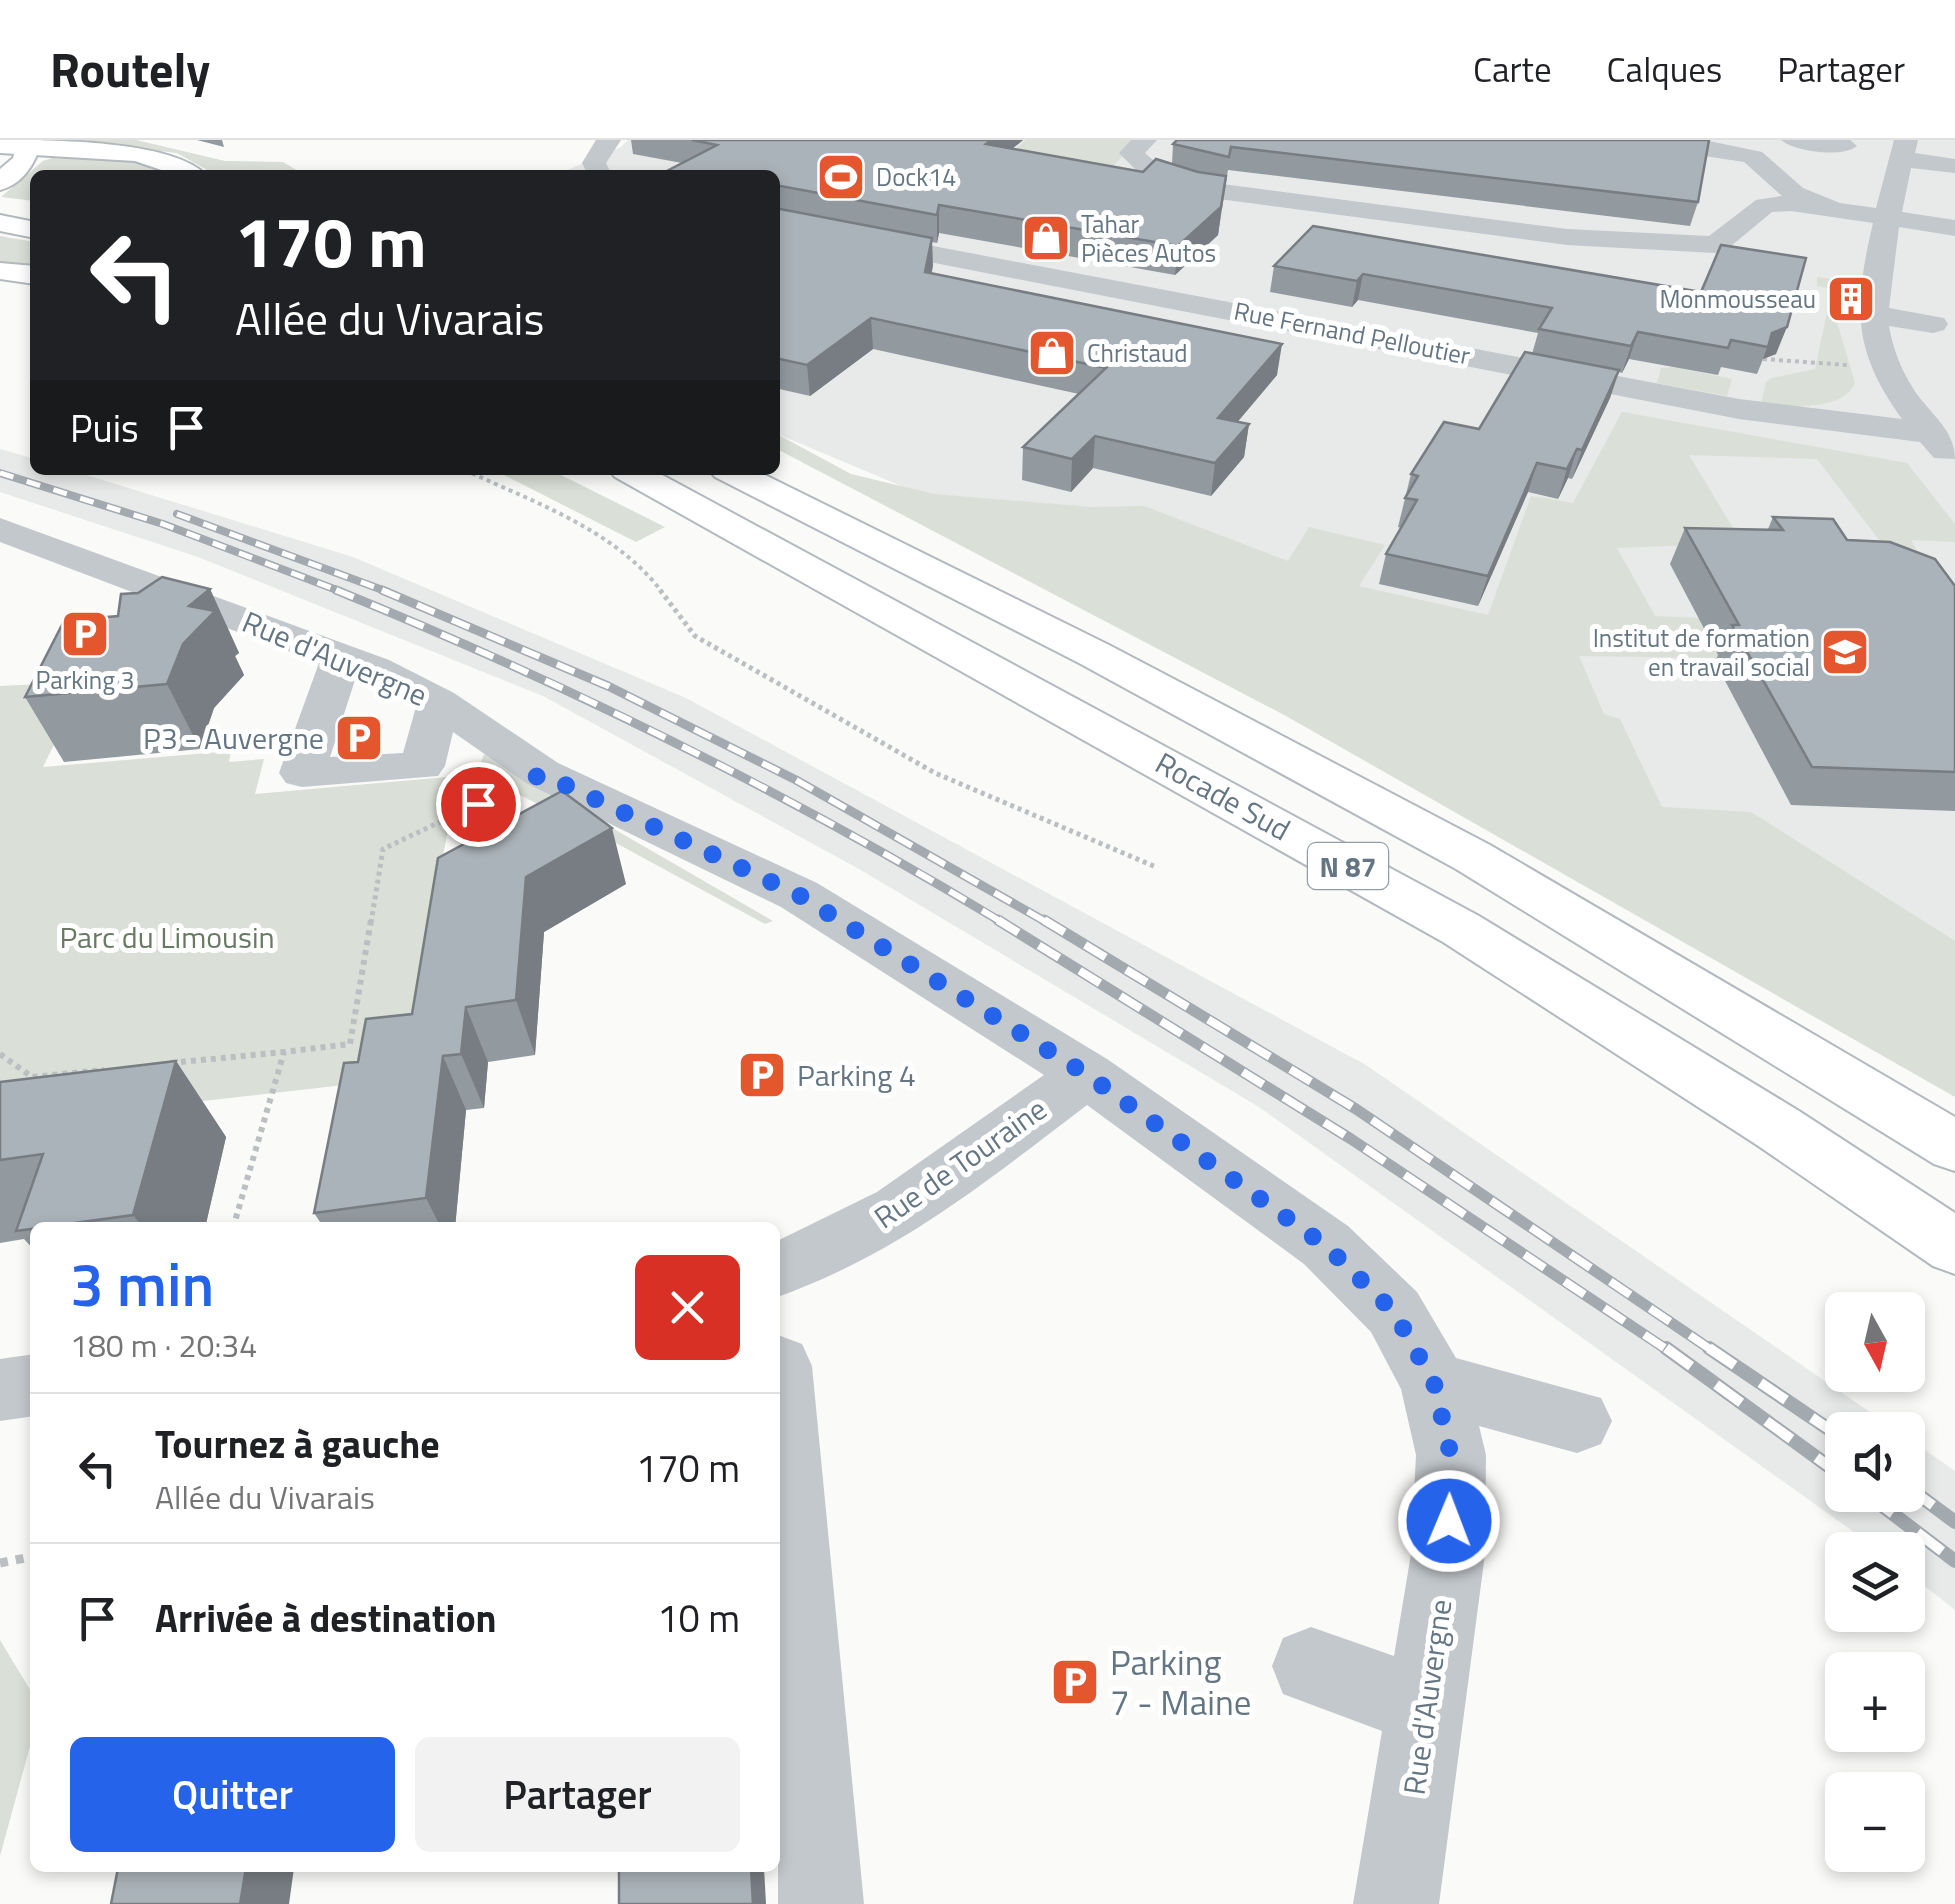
<!DOCTYPE html>
<html lang="fr">
<meta charset="utf-8">
<style>
:root{--surface:#fff;--page:#f2f2f2;--text:#202124;--muted:#757577;--line:#e0e0e0;--accent:#2563eb}
body{margin:0;font-family:"Titillium Web",sans-serif;background:var(--page);color:var(--text);height:100vh;display:flex;flex-direction:column;font-size:38px;white-space:nowrap}
*{box-sizing:border-box;margin:0}
p{font-size:32px;color:var(--muted)}
.icon{flex:none;width:55px;height:55px;fill:none;stroke:currentColor;stroke-width:2;stroke-linecap:round;stroke-linejoin:round}
.map{position:relative;flex:1;overflow:hidden}
.drawer{position:absolute;left:30px;top:1082px;width:750px;height:650px;display:flex;flex-direction:column;background:var(--surface);border-radius:15px;box-shadow:0 5px 15px #0003}
.drawer>*{flex:none}
.guide{position:absolute;left:30px;top:30px;width:750px;height:305px;border-radius:15px;box-shadow:0 5px 15px #0003;background:#202124;color:#fff;overflow:hidden}
.needle{width:65px;rotate:172deg}
.tools{position:absolute;left:1825px;top:1152px;display:grid;gap:20px}
.tools a{display:grid;place-items:center;width:100px;height:100px;border-radius:15px;background:var(--surface);box-shadow:0 5px 15px #0003;font-size:50px}
.pin{position:absolute;display:grid;place-items:center;width:85px;height:85px;color:#fff;margin:-42px;border:5px solid #fff;border-radius:50%;box-shadow:0 2px 10px #0007}
.me{position:absolute;width:110px;margin:-55px;rotate:1deg;stroke-linejoin:round;filter:drop-shadow(0 0 8px #0008)}
.turn{display:flex;align-items:center;gap:35px;height:210px;padding:0 40px;font-size:45px}
.turn .icon{width:130px;height:130px;stroke-width:2.5}
.turn b{display:block;font-size:70px;line-height:85px}
.then{display:flex;align-items:center;height:95px;padding:0 40px;background:#0003;gap:20px;font-size:38px}
.round{display:grid;place-items:center;flex:none;width:105px;height:105px;border-radius:15px;background:var(--page)}
.overview{display:flex;align-items:center;justify-content:space-between;height:170px;padding:0 40px}
h1{font-size:60px;font-weight:600;line-height:75px;color:var(--accent)}
.action{display:flex;gap:20px;margin-top:auto;padding:20px 40px}
.action a{flex:1;height:115px;border-radius:15px;background:var(--accent);color:#fff;font-size:40px;font-weight:600;line-height:115px;text-align:center}
.action a+a{background:var(--page);color:var(--text)}
ul{padding:0;list-style:none}
li{display:flex;align-items:center;gap:30px;height:150px;padding:0 40px;border-top:2px solid var(--line)}
li div{flex:1}
li b{display:block;font-size:38px}
li em{font-style:normal}
header{display:flex;align-items:center;gap:60px;box-sizing:border-box;height:140px;padding:0 50px;background:var(--surface);border-bottom:2px solid var(--line)}
header strong{font-size:48px}
nav{display:flex;gap:55px;margin-inline-start:auto;font-size:35px}
.map>svg:first-child{display:block}
.built{fill:#e8e9e9}
.green{fill:#dadfd7}
.lines{fill:none;stroke-linecap:round;stroke-linejoin:round}
.major-casing{stroke:#b5babe;stroke-width:4}
.highway-casing{stroke:#b4b9bd;stroke-width:4}
.path-far3{stroke:#bbbfc2;stroke-width:4;stroke-dasharray:4 4;stroke-linecap:butt}
.path-far2{stroke:#bbbfc2;stroke-width:5;stroke-dasharray:4 4;stroke-linecap:butt}
.path-far1{stroke:#bbbfc2;stroke-width:6;stroke-dasharray:5 5;stroke-linecap:butt}
.path{stroke:#bbbfc2;stroke-width:9;stroke-dasharray:8 8;stroke-linecap:butt}
.minor{fill:#c3c8cc;fill-rule:evenodd}
.major{fill:#fff;fill-rule:evenodd}
.highway{fill:#fff;fill-rule:evenodd}
.rail-far3-casing{stroke:#a2aab0;stroke-width:8}
.rail-far2-casing{stroke:#a2aab0;stroke-width:9}
.rail-far1-casing{stroke:#a2aab0;stroke-width:11}
.rail-casing{stroke:#a2aab0;stroke-width:14}
.rail-far3{stroke:#fff;stroke-width:5;stroke-dasharray:14;stroke-linecap:butt}
.rail-far2{stroke:#fff;stroke-width:6;stroke-dasharray:19;stroke-linecap:butt}
.rail-far1{stroke:#fff;stroke-width:8;stroke-dasharray:24;stroke-linecap:butt}
.rail{stroke:#fff;stroke-width:10;stroke-dasharray:31;stroke-linecap:butt}
.wall{fill:#929a9f}
.shaded-wall{fill:#777d82}
.building{fill:#aab3b9;stroke:#777d82;stroke-width:2.5}
.route{stroke:#2563eb;stroke-width:18;stroke-dasharray:0 32.4}
.labels{text-anchor:middle;dominant-baseline:central;stroke-width:10;stroke-linejoin:round;paint-order:stroke}
.far-poi-label{font-size:25px;fill:#657683;stroke:#fff;text-anchor:start}
.far-street-label{font-size:25px;fill:#657683;stroke:#fff}
.shield{fill:#fff;stroke:#939fa8;stroke-width:2.5}
.shield-label{font-size:28px;font-weight:bold;fill:#657683}
.street-label{font-size:30px;fill:#657683;stroke:#fff}
.poi-label{font-size:30px;fill:#657683;stroke:#fff;text-anchor:end}
.park-label{font-size:30px;fill:#687a64;stroke:#fff}
.near-poi-label{font-size:35px;fill:#657683;stroke:#fff;text-anchor:start}
</style>
<header>
<strong>Routely</strong>
<nav><a>Carte</a><a>Calques</a><a>Partager</a></nav>
</header>
<div class="map">
<svg width="1955" height="1764" viewBox="0 0 1955 1764">
<rect width="100%" height="100%" fill="#fafaf8"/>
<g class="built">
<polygon points="628,0 1955,0 1955,824 1635,654 775,293 775,35 555,35 621,7"/>
<polygon points="0,309 35,319 35,330 70,330 353,417 686,558 1366,925 1896,1290 1842,1290 1842,1355 1908,1355 1908,1298 1955,1331 1955,1470 1908,1433 1908,1410 1879,1410 1259,967 859,729 543,556 198,417 0,352"/>
</g>
<g class="green">
<polygon points="63,0 136,0 225,21 283,22 305,35 216,35 177,13"/>
<polygon points="1026,0 1138,0 1100,40 996,26"/>
<polygon points="64,14 134,21 174,35 35,35 35,61 1,57 43,21"/>
<polygon points="0,96 35,102 35,128 0,124"/>
<path d="M1817,137L1840,140L1836,179L1855,243C1841,273 1788,266 1761,263L1766,242L1772,238L1815,229L1832,149L1817,146Z"/>
<polygon points="1673,227 1732,239 1727,256 1657,243 1661,228"/>
<polygon points="1622,272 1907,323 1955,384 1955,402 1911,400 1917,410 1883,405 1817,319 1689,315 1742,403 1617,408 1655,476 1787,482 1784,519 1579,516 1604,574 1620,579 1662,667 1751,672 1955,801 1955,957 1286,576 775,308 775,293 851,334 934,354 1091,367 1144,366 1288,421 1309,387 1385,405 1359,446 1488,475 1531,356 1573,363"/>
<polygon points="494,330 551,330 665,387 636,402"/>
<polygon points="85,542 43,627 231,611 229,622 264,619 255,654 458,636 458,643 474,641 484,614 773,781 765,784 603,696 489,640 454,660 406,903 370,942 0,984 0,546"/>
<polygon points="0,1500 35,1558 35,1588 0,1716"/>
</g>
<g class="lines">
<g class="major-casing">
<path id="major" d="M18,0H42C36,22 24,44 0,50V29L13,18Z"/>
</g>
<g class="highway-casing">
<g id="highway">
<path d="M0,0C50,0 173,0 206,35H176L135,21L0,13Z"/>
<polygon points="0,75 35,82 35,98 0,91"/>
<polygon points="0,123 35,126 35,144 0,139"/>
<polygon points="609,330 653,330 1479,776 1799,971 1955,1073 1955,1134 1933,1126 1757,1005 1443,802 615,337"/>
<polygon points="709,330 755,330 1109,505 1490,705 1955,977 1955,1031 1934,1024 1456,729 1079,523 715,337"/>
</g>
</g>
<g class="path-far3">
<polyline points="1763,219 1847,225"/>
<path d="M465,330C535,363 614,389 662,452"/>
</g>
<g class="path-far2">
<polyline points="660,450 695,496 935,633 1156,727"/>
<polyline points="371,783 383,709 497,655"/>
</g>
<g class="path-far1">
<polyline points="0,914 32,937 104,930"/>
<polyline points="171,923 284,912"/>
<polyline points="233,1088 284,912 350,904 371,780"/>
</g>
<polyline class="path" points="0,1423 35,1416"/>
<g class="minor">
<polygon points="596,0 621,0 606,23 612,35 588,35 582,23"/>
<path d="M1131,0H1157L1145,13L1162,28L1200,41L1567,89L1709,96L1756,60L1782,56L1744,22L1645,7L1633,0H1704L1762,12L1803,48L1840,63L1876,68L1894,0H1918L1915,13L1955,19V33L1911,28L1902,72L1955,80V96L1899,87L1889,168L1944,178L1948,184L1944,190L1933,193L1889,186C1893,210 1902,232 1916,253C1932,275 1955,291 1955,319L1934,318L1920,302L1739,279L775,92V76L1739,259L1902,279C1851,209 1854,165 1873,83L1791,71L1772,72L1725,111L1715,113L1567,105L1196,56L1144,38L1119,13Z"/>
<path d="M1781,0H1850L1857,6C1843,18 1795,12 1781,0Z"/>
<path d="M0,378L389,520L454,553L558,623L817,743L1107,919L1348,1086L1417,1152L1456,1218L1601,1258L1612,1281L1601,1304L1577,1313L1479,1286L1486,1315L1485,1414L1439,1764H1353L1382,1591L1283,1554L1272,1526L1283,1498L1311,1487L1394,1516L1411,1414L1416,1315L1401,1249L1371,1192L1304,1124L1087,965C983,1044 900,1113 775,1158V1102L877,1052L1044,935L781,767L526,643L453,592L445,626L438,636L302,647L286,643L279,633L319,523L0,402ZM356,537L416,567L403,613L330,617Z"/>
<polygon points="778,1195 802,1204 812,1226 864,1764 778,1764"/>
<polygon points="35,1214 35,1276 0,1281 0,1219"/>
</g>
<use href="#major" class="major"/>
<use href="#highway" class="highway"/>
<g class="rail-far3-casing">
<g id="rail-far3">
<polyline points="0,333 163,384 342,452"/>
<polyline points="177,374 388,452"/>
</g>
</g>
<g class="rail-far2-casing">
<g id="rail-far2">
<path d="M336,450C569,545 787,652 1003,783"/>
<polyline points="382,450 608,546 796,640 1048,783"/>
</g>
</g>
<g class="rail-far1-casing">
<g id="rail-far1">
<polyline points="998,780 1351,999 1669,1211"/>
<polyline points="1044,780 1356,969 1713,1211"/>
</g>
</g>
<g class="rail-casing">
<g id="rail">
<polyline points="1666,1208 1842,1336"/>
<polyline points="1709,1208 1842,1298"/>
<polyline points="1908,1347 1955,1382"/>
<polyline points="1868,1355 1955,1421"/>
</g>
</g>
<use href="#rail-far3" class="rail-far3"/>
<use href="#rail-far2" class="rail-far2"/>
<use href="#rail-far1" class="rail-far1"/>
<use href="#rail" class="rail"/>
</g>
<g class="wall">
<polygon points="197,0 222,0 224,7"/>
<polygon points="631,0 1023,0 1012,9 1143,32 1172,24 1173,4 1177,0 1698,62 1690,86 1228,30 1218,95 1175,135 939,93 937,103 932,102 931,134 1277,235 1237,282 1249,284 1244,317 1211,356 1093,328 1071,352 1022,340 1023,307 1079,254 873,209 810,256 775,248 775,35 682,23 633,14"/>
<polygon points="1721,105 1776,214 1763,219 1757,234 1721,227 1718,235 1629,219 1622,233 1619,232 1610,258 1572,339 1568,338 1558,359 1528,352 1478,466 1379,444 1386,414 1401,388 1398,387 1411,334 1479,289 1532,214 1538,193 1358,160 1352,167 1270,152 1274,126 1701,152"/>
<polygon points="1773,377 1847,400 1955,446 1955,671 1791,665 1715,522 1718,515 1670,424 1685,388 1768,389"/>
<polygon points="210,449 239,513 235,516 244,535 214,568 200,609 64,622 25,557"/>
<polygon points="438,718 626,744 544,792 535,915 488,922 484,968 466,970 455,1088 324,1088 314,1073 358,922 412,874"/>
<polygon points="176,921 226,997 205,1088 35,1088 35,1111 24,1099 0,1103 0,942"/>
</g>
<g class="shaded-wall">
<polygon points="991,0 1023,0 986,30 986,4"/>
<polygon points="1226,36 1218,95 1175,135 1178,106"/>
<polygon points="939,65 939,93 937,103 937,75"/>
<polygon points="932,98 933,126 926,162 925,132"/>
<polygon points="1363,134 1358,160 1352,167 1357,141"/>
<polygon points="871,178 873,209 810,256 807,225"/>
<polygon points="1787,187 1776,214 1763,219 1772,193"/>
<polygon points="1638,192 1629,219 1622,233 1631,206"/>
<polygon points="1282,204 1277,235 1214,310 1218,278"/>
<polygon points="1619,230 1610,258 1572,339 1582,310"/>
<polygon points="1249,284 1244,317 1211,356 1215,323"/>
<polygon points="1095,296 1093,328 1071,352 1072,319"/>
<polygon points="1577,309 1568,338 1558,359 1567,329"/>
<polygon points="1537,323 1528,352 1478,466 1488,436"/>
<polygon points="210,449 239,513 235,516 244,535 214,568 200,609 167,544 189,466"/>
<polygon points="612,688 626,744 544,792 535,915 516,860 526,737"/>
<polygon points="466,867 488,922 484,968 461,914"/>
<polygon points="443,916 466,970 455,1088 441,1088 426,1058"/>
<polygon points="176,921 226,997 205,1088 143,1088 133,1075"/>
<polygon points="246,1728 294,1728 289,1764 240,1764"/>
<polygon points="751,1728 764,1728 766,1764 753,1764"/>
</g>
<g class="building">
<polygon points="692,0 991,0 986,4 1143,32 1156,19 1198,32 1226,36 1221,67 1178,106 939,65 937,75 775,45 775,35 659,35 717,5"/>
<polygon points="1177,0 1709,0 1698,62 1231,7 1229,17 1173,4"/>
<polygon points="775,68 932,98 925,132 1282,204 1218,278 1249,284 1215,323 1095,296 1072,319 1023,307 1106,228 871,178 807,225 775,218"/>
<polygon points="1313,86 1701,152 1721,105 1806,118 1787,187 1772,193 1768,207 1731,200 1728,208 1638,192 1631,206 1539,189 1552,168 1363,134 1357,141 1274,126"/>
<polygon points="1525,212 1619,230 1582,310 1577,309 1567,329 1537,323 1488,436 1386,414 1417,360 1405,358 1418,336 1411,334 1444,282 1479,289"/>
<polygon points="1773,377 1833,379 1847,400 1890,402 1935,419 1955,446 1955,632 1812,627 1732,485 1739,485 1685,388 1783,390"/>
<polygon points="162,437 210,449 189,466 215,471 183,504 167,544 25,557 64,481 118,476 121,454 138,453"/>
<polygon points="562,651 612,688 526,737 516,860 466,867 461,914 443,916 426,1058 314,1073 344,923 358,922 366,879 412,874 438,718"/>
<polygon points="176,921 133,1075 16,1091 43,1014 0,1020 0,942"/>
<polygon points="118,1728 246,1728 240,1764 111,1764"/>
<polygon points="619,1728 751,1728 753,1764 619,1764"/>
</g>
<g class="lines">
<polyline class="route" points="478,664 542,634 799,755 1086,934 1326,1106 1394,1172 1434,1243 1451,1316 1449,1381"/>
</g>
<defs>
<g id="stadium-square" transform="scale(2.5)"><rect x="-9" y="-9" width="18" height="18" rx="4" fill="#e4572e" stroke="#fff"/><path d="M0-5a6.5 5 0 1 0 0 10a6.5 5 0 1 0 0-10ZM-3.5-1.8h7v3.6h-7Z" fill="#fff"/></g>
<g id="shop-square" transform="scale(2.5)"><rect x="-9" y="-9" width="18" height="18" rx="4" fill="#e4572e" stroke="#fff"/><path d="M-5-2.5h2.3a2.7 3.5 0 0 1 5.4 0H5L5.5 6h-11ZM-1.5-2.5h3a1.5 2.3 0 0 0-3 0Z" fill="#fff"/></g>
<g id="building-square" transform="scale(2.5)"><rect x="-9" y="-9" width="18" height="18" rx="4" fill="#e4572e" stroke="#fff"/><path d="M-4-6H4V6H1V3H-1V6H-4ZM-2.5-4.3h1.7v1.8h-1.7ZM.8-4.3h1.7v1.8H.8ZM-2.5-1h1.7V.8h-1.7ZM.8-1h1.7V.8H.8Z" fill="#fff"/></g>
<g id="parking-square" transform="scale(2.5)"><rect x="-9" y="-9" width="18" height="18" rx="4" fill="#e4572e" stroke="#fff"/><path d="M-3.5-5.5H1a3.5 3.5 0 0 1 0 7H-1V5.5H-3.5ZM-1-3.4V-.6H.8a1.4 1.4 0 0 0 0-2.8Z" fill="#fff"/></g>
<g id="university-square" transform="scale(2.5)"><rect x="-9" y="-9" width="18" height="18" rx="4" fill="#e4572e" stroke="#fff"/><path d="M0-5L7-2L0 1L-7-2ZM-4 1L0 2.5L4 1V4Q0 6-4 4Z" fill="#fff"/></g>
</defs>
<g fill-rule="evenodd">
<use href="#stadium-square" x="841" y="37"/>
<use href="#shop-square" x="1046" y="98"/>
<use href="#building-square" x="1851" y="159"/>
<use href="#shop-square" x="1052" y="213"/>
<use href="#parking-square" x="85" y="494"/>
<use href="#university-square" x="1845" y="512"/>
<use href="#parking-square" x="359" y="598"/>
<use href="#parking-square" x="762" y="935"/>
<use href="#parking-square" x="1075" y="1542"/>
</g>
<g class="labels">
<g class="far-poi-label">
<text x="876" y="37">Dock14</text>
<text x="1081" y="84">Tahar<tspan x="1081" dy="29">Pièces Autos</tspan></text>
<text x="1816" y="159" text-anchor="end">Monmousseau</text>
<text x="1087" y="213">Christaud</text>
<text x="1810" y="498" text-anchor="end">Institut de formation<tspan x="1810" dy="29">en travail social</tspan></text>
<text x="85" y="540" text-anchor="middle">Parking 3</text>
</g>
<g class="far-street-label">
<text transform="translate(1352 193) rotate(11)">Rue Fernand Pelloutier</text>
</g>
<rect class="shield" x="1308" y="703" width="80" height="46" rx="8"/>
<g class="shield-label">
<text x="1348" y="726">N 87</text>
</g>
<g class="street-label">
<text transform="translate(335 518) rotate(23)">Rue d'Auvergne</text>
<text transform="translate(1223 656) rotate(29)">Rocade Sud</text>
<text transform="translate(960 1023) rotate(-35)">Rue de Touraine</text>
<text transform="translate(1427 1557) rotate(-82)">Rue d'Auvergne</text>
</g>
<g class="poi-label">
<text x="324" y="598">P3 - Auvergne</text>
<text x="797" y="935" text-anchor="start">Parking 4</text>
</g>
<g class="park-label">
<text x="167" y="797">Parc du Limousin</text>
</g>
<g class="near-poi-label">
<text x="1110" y="1522">Parking<tspan x="1110" dy="40">7 - Maine</tspan></text>
</g>
</g>
</svg>
<div class="tools">
<a><svg class="needle" viewBox="-14 -14 28 28"><path d="M0-13l5 13h-10z" fill="#e53935"/><path d="M0 13l5-13h-10z" fill="#757577"/></svg></a>
<a><svg class="icon" aria-label="sound" viewBox="0 0 24 24"><path d="M4 9h4l5-4v14l-5-4H4zM17 9q2 3 0 6"/></svg></a>
<a><svg class="icon" aria-label="layers" viewBox="0 0 24 24"><path d="M12 4l9 5-9 5-9-5zM3 14l9 5 9-5"/></svg></a>
<a>+</a>
<a>−</a>
</div>
<div class="pin" style="left:478px;top:664px;background:#d93025"><svg class="icon" aria-label="arrive" viewBox="0 0 24 24"><path d="M6 21V4h12l-3 4 3 4H6"/></svg></div>
<svg class="me" style="left:1449px;top:1381px" viewBox="-20 -20 40 40"><circle r="17" fill="#2563eb" stroke="#fff" stroke-width="3"/><path d="M0-11L8 9 0 5-8 9z" fill="#fff"/></svg>
<div class="guide">
<div class="turn"><svg class="icon" aria-label="left" viewBox="0 0 24 24"><path d="M17 20v-9H6M10 6l-5 5 5 5"/></svg><div><b>170 m</b>Allée du Vivarais</div></div>
<div class="then">Puis<svg class="icon" aria-label="arrive" viewBox="0 0 24 24"><path d="M6 21V4h12l-3 4 3 4H6"/></svg></div>
</div>
<section class="drawer">
<div class="overview"><div><h1>3 min</h1><p>180 m · 20:34</p></div><a class="round" style="background:#d93025;color:#fff"><svg class="icon" aria-label="close" viewBox="0 0 24 24"><path d="M6 6l12 12M18 6L6 18"/></svg></a></div>
<ul>
<li><svg class="icon" aria-label="left" viewBox="0 0 24 24"><path d="M17 20v-9H6M10 6l-5 5 5 5"/></svg><div><b>Tournez à gauche</b><p>Allée du Vivarais</p></div><em>170 m</em></li>
<li><svg class="icon" aria-label="arrive" viewBox="0 0 24 24"><path d="M6 21V4h12l-3 4 3 4H6"/></svg><div><b>Arrivée à destination</b></div><em>10 m</em></li>
</ul>
<div class="action"><a>Quitter</a><a>Partager</a></div>
</section>
</div>
